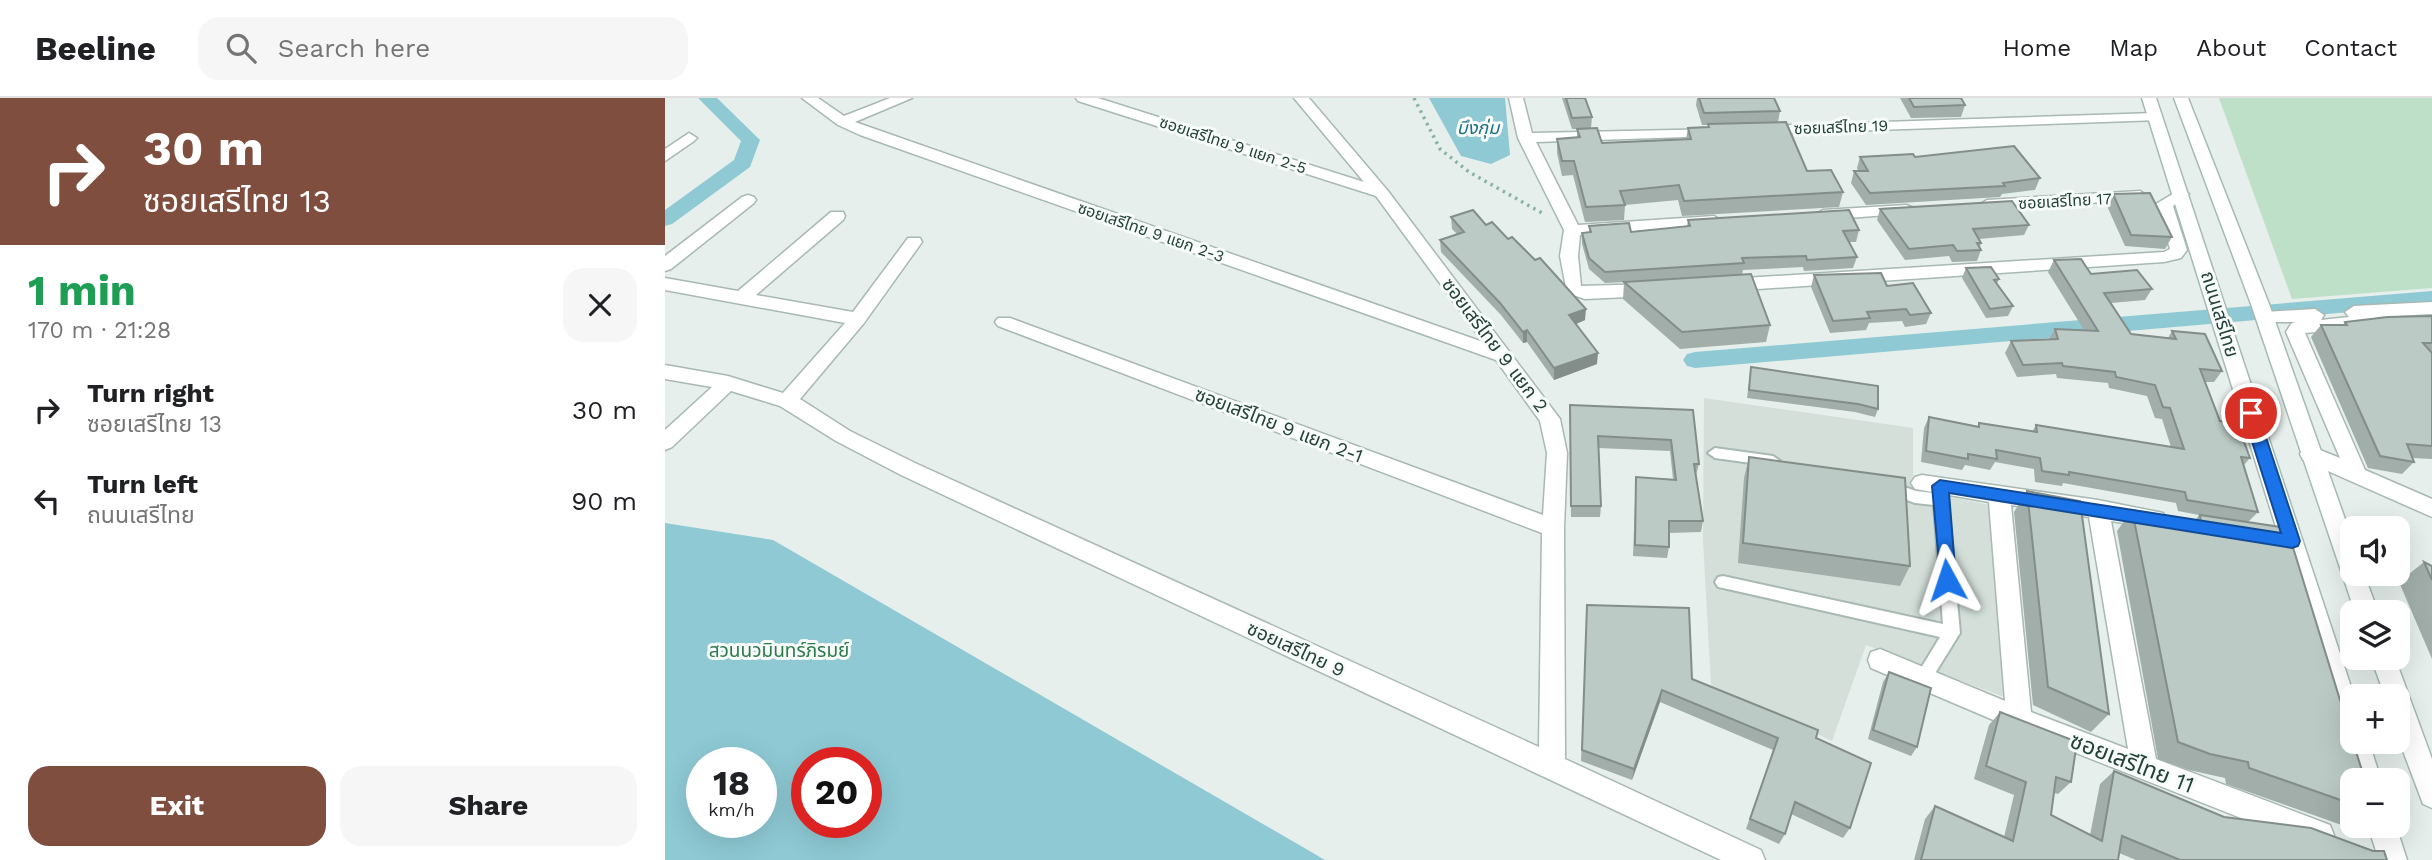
<!DOCTYPE html>
<meta charset="utf-8">
<style>
:root{--surface:#fff;--page:#f6f6f6;--text:#202124;--muted:#757577;--line:#e0e0e0;--accent:#7f4e3f}
body{margin:0;font-family:"Work Sans","Noto Sans Thai",sans-serif;background:var(--page);color:var(--text);height:100vh;display:flex;flex-direction:column;font-size:26px;white-space:nowrap}
*{box-sizing:border-box;margin:0}
p{font-size:23px;color:var(--muted)}
.icon{flex:none;width:38px;height:38px;fill:none;stroke:currentColor;stroke-width:2;stroke-linecap:round;stroke-linejoin:round}
.map{position:relative;flex:1;overflow:hidden}
.panel{display:flex;flex-direction:column;background:var(--surface);width:665px}
.panel>*{flex:none}
.hud{background:#7f4e3f;color:#fff;overflow:hidden}
.controls{position:absolute;left:1675px;top:418px;display:grid;gap:14px}
.controls a{display:grid;place-items:center;width:70px;height:70px;border-radius:14px;background:var(--surface);box-shadow:0 7px 28px #0002;font-size:35px}
.speed{position:absolute;left:21px;top:649px;display:flex;gap:14px;font-size:35px;font-weight:700;text-align:center}
.speed>*{display:grid;place-content:center;width:91px;height:91px;border-radius:50%;background:var(--surface);box-shadow:0 7px 28px #0002;line-height:1}
.speed small{font-size:18px;font-weight:400}
.speed .limit{border:10px solid #d22;background:#fff;color:#111}
.pin{position:absolute;display:grid;place-items:center;width:60px;height:60px;color:#fff;margin:-30px;border:4px solid #fff;border-radius:50%;box-shadow:0 2px 7px #0007}
.me{position:absolute;width:77px;margin:-38px;rotate:355deg;stroke-linejoin:round;filter:drop-shadow(0 0 5px #0008)}
.turn{display:flex;align-items:center;gap:24px;height:147px;padding:0 28px;font-size:32px}
.turn .icon{width:91px;height:91px;stroke-width:2.5}
.turn b{display:block;font-size:49px;line-height:60px}
.round{display:grid;place-items:center;flex:none;width:74px;height:74px;border-radius:21px;background:var(--page)}
.head{display:flex;align-items:center;justify-content:space-between;height:119px;padding:0 28px}
h1{font-size:42px;font-weight:700;line-height:52px;color:#1e9e55}
.button{display:flex;gap:14px;margin-top:auto;padding:14px 28px}
.button a{flex:1;height:80px;border-radius:21px;background:var(--accent);color:#fff;font-size:28px;font-weight:700;line-height:80px;text-align:center}
.button a+a{background:var(--page);color:var(--text)}
ul{padding:0;list-style:none}
li{display:flex;align-items:center;gap:21px;height:91px;padding:0 28px}
li div{flex:1}
li b{display:block;font-size:26px}
li em{font-style:normal}
header{display:flex;align-items:center;gap:42px;box-sizing:border-box;height:98px;padding:0 35px;background:var(--surface);border-bottom:2px solid var(--line)}
header strong{font-size:33px}
nav{display:flex;gap:38px;margin-inline-start:auto;font-size:24px}
.search{width:490px;height:63px;background:var(--page);display:flex;align-items:center;gap:18px;box-sizing:border-box;padding:0 24px;border-radius:21px;color:var(--muted);font-size:26px}
main{display:flex;flex:1;min-height:0}
.map>svg:first-child{display:block}
.built{fill:#d4dfda}
.green{fill:#bfe0c8}
.water{fill:#8ec9d4;fill-rule:evenodd}
.lines{fill:none;stroke-linecap:round;stroke-linejoin:round}
.canal{fill:#8ec9d4;fill-rule:evenodd}
.lane-casing{stroke:#a8b8b2;stroke-width:4}
.street-casing{stroke:#a8b8b2;stroke-width:3}
.secondary-casing{stroke:#a4bbb3;stroke-width:3}
.path{stroke:#86b3a5;stroke-width:3.5;stroke-dasharray:2.5 4.5;stroke-linecap:butt}
.lane{fill:#fff;fill-rule:evenodd}
.street{fill:#fff;fill-rule:evenodd}
.secondary{fill:#fff;fill-rule:evenodd}
.wall{fill:#a1aea9}
.shaded-wall{fill:#838d89}
.building{fill:#bbcac4;stroke:#838d89;stroke-width:2}
.route{fill:#1a73e8;stroke:#114b97;stroke-width:2}
.labels{text-anchor:middle;dominant-baseline:central;stroke-width:6;stroke-linejoin:round;paint-order:stroke}
.far-street-label{font-size:16px;fill:#24423a;stroke:#f7fbf9}
.far-water-label{font-size:18px;font-style:italic;fill:#1c6f80;stroke:#f7fbf9}
.street-label{font-size:19px;fill:#24423a;stroke:#f7fbf9}
.park-label{font-size:19px;fill:#2d7a4b;stroke:#f7fbf9}
.near-street-label{font-size:23px;fill:#24423a;stroke:#f7fbf9}
</style>
<header>
<strong>Beeline</strong>
<div class="search"><svg class="icon" aria-label="search" viewBox="0 0 24 24"><circle cx="10" cy="10" r="6"/><path d="M15 15l6 6"/></svg>Search here</div>
<nav><a>Home</a><a>Map</a><a>About</a><a>Contact</a></nav>
</header>
<main>
<section class="panel">
<div class="hud">
<div class="turn"><svg class="icon" aria-label="right" viewBox="0 0 24 24"><path d="M7 20v-9h11M14 6l5 5-5 5"/></svg><div><b>30 m</b>ซอยเสรีไทย 13</div></div>
</div>
<div class="head"><div><h1>1 min</h1><p>170 m · 21:28</p></div><a class="round"><svg class="icon" aria-label="close" viewBox="0 0 24 24"><path d="M6 6l12 12M18 6L6 18"/></svg></a></div>
<ul>
<li><svg class="icon" aria-label="right" viewBox="0 0 24 24"><path d="M7 20v-9h11M14 6l5 5-5 5"/></svg><div><b>Turn right</b><p>ซอยเสรีไทย 13</p></div><em>30 m</em></li>
<li><svg class="icon" aria-label="left" viewBox="0 0 24 24"><path d="M17 20v-9H6M10 6l-5 5 5 5"/></svg><div><b>Turn left</b><p>ถนนเสรีไทย</p></div><em>90 m</em></li>
</ul>
<div class="button"><a>Exit</a><a>Share</a></div>
</section>
<div class="map">
<svg width="1767" height="762" viewBox="0 0 1767 762">
<rect width="100%" height="100%" fill="#e6efeb"/>
<polygon class="built" points="1039,300 1248,330 1248,392 1325,407 1339,599 1201,547 1167,643 1046,587 1038,443"/>
<polygon class="green" points="1554,0 1767,0 1767,190 1627,201"/>
<g class="water">
<polygon points="764,0 840,0 845,57 826,66 796,58"/>
<path d="M0,425L108,442L660,762H0ZM37,665H96V724H37ZM142,665H201V724H142Z"/>
</g>
<g class="lines">
<g class="canal">
<polygon points="33,0 52,0 95,42 85,69 7,126 0,128 0,112 69,62 76,43"/>
<polygon points="1767,193 1767,207 1030,270 1022,268 1018,262 1022,256 1030,254"/>
</g>
<g class="lane-casing">
<g id="lane">
<polygon points="1050,350 1108,358 1115,363 1108,368 1050,360 1043,355"/>
<polygon points="1225,384 1251,393 1268,395 1270,389 1280,389 1282,393 1295,535 1264,585 1258,587 1252,585 1250,580 1275,539 1058,490 1053,489 1050,484 1053,479 1058,478 1278,526 1269,407 1250,405 1220,394 1218,390 1220,386"/>
</g>
</g>
<g class="street-casing">
<g id="street">
<polygon points="137,0 153,0 179,18 225,0 247,0 190,24 818,244 711,98 413,3 411,0 433,0 699,84 629,0 644,0 723,93 895,321 902,355 899,430 900,661 1096,752 1100,762 1056,762 236,377 171,343 115,308 66,293 7,349 0,352 0,332 47,289 0,281 0,267 63,278 118,295 180,225 0,192 0,180 73,193 166,114 178,114 180,118 178,122 91,197 188,214 243,140 255,140 257,144 199,225 135,301 185,333 250,365 874,649 877,435 333,228 330,224 333,220 345,220 878,417 882,355 875,323 831,262 195,37 173,27"/>
<polygon points="844,0 858,0 867,35 1056,31 1058,34 1056,37 1051,38 871,44 913,127 1049,118 1057,123 1049,128 915,137 913,158 916,188 985,186 994,192 985,198 920,201 902,195 895,158 899,132 853,40"/>
<polygon points="1490,15 1497,19 1495,22 1097,36 1090,32 1097,28"/>
<polygon points="24,35 32,40 29,43 0,63 0,51"/>
<polygon points="1516,91 1524,96 1508,108 1522,152 1516,160 1499,164 1063,193 1054,187 1063,181 1499,154 1505,151 1491,106"/>
<polygon points="1475,93 1483,98 1481,101 1322,112 1314,107 1322,102"/>
<polygon points="83,97 89,99 91,102 89,105 6,171 0,173 0,158 77,99"/>
<polygon points="1241,107 1247,109 1249,112 1247,115 1158,122 1150,117 1158,112"/>
<polygon points="1767,204 1767,216 1712,219 1714,223 1711,227 1705,229 1640,235 1700,372 1767,401 1767,419 1638,362 1635,356 1638,350 1645,348 1675,360 1621,234 1626,226 1630,224 1594,224 1591,220 1594,216 1600,214 1650,211 1659,217 1656,222 1684,219 1680,214 1689,208"/>
<path d="M1257,377L1433,402L1498,415L1501,421L1498,427L1490,430L1446,423L1491,661L1665,727L1669,737L1665,747L1655,751L1345,629L1206,570L1203,562L1206,554L1215,551L1340,603L1324,404L1250,391L1246,385L1250,379ZM1346,407L1424,419L1463,651L1366,614Z"/>
</g>
</g>
<g class="secondary-casing">
<g id="secondary">
<polygon points="1477,0 1491,0 1689,598 1687,644 1704,644 1716,682 1690,682"/>
<polygon points="1509,0 1523,0 1604,206 1687,441 1687,476 1699,476 1713,514 1690,514 1586,206"/>
<polygon points="1706,560 1730,560 1767,661 1767,710 1758,706 1732,637 1732,598 1720,598"/>
<polygon points="1703,728 1731,728 1742,762 1714,762"/>
</g>
</g>
<polyline class="path" points="749,0 775,51 804,74 877,115"/>
<use href="#lane" class="lane"/>
<use href="#street" class="street"/>
<use href="#secondary" class="secondary"/>
</g>
<g class="wall">
<polygon points="897,0 920,0 927,19 926,30 937,45 1021,41 1023,30 1043,29 1043,27 1037,27 1031,7 1032,0 1109,0 1115,13 1113,24 1142,73 1178,94 1174,109 1017,118 1013,102 960,107 959,122 920,124 908,77 897,78 892,55 892,41 912,39 912,31 907,31"/>
<polygon points="1235,0 1296,0 1300,7 1296,19 1246,20"/>
<polygon points="1195,59 1250,59 1375,80 1370,92 1337,96 1335,99 1201,107 1186,85 1189,73 1193,73 1192,70"/>
<polygon points="1448,96 1507,139 1500,151 1460,148 1442,108"/>
<polygon points="1215,111 1364,127 1359,137 1314,141 1316,145 1315,149 1316,152 1312,163 1287,164 1284,158 1240,162 1212,122"/>
<polygon points="786,119 821,127 920,222 911,226 932,266 889,282 862,244 858,245 836,217 776,154 775,142 792,136 787,131"/>
<polygon points="1023,122 1194,132 1191,144 1184,144 1192,159 1188,170 1139,173 1138,169 1078,172 1077,177 1105,227 1101,244 1015,251 958,201 959,184 1014,181 940,185 924,171 917,146 917,135 924,134 924,128 966,134 1022,128"/>
<polygon points="1389,162 1426,176 1487,191 1480,202 1446,205 1466,236 1503,240 1507,233 1557,273 1549,284 1540,284 1555,323 1585,360 1579,367 1593,414 1583,424 1687,682 1687,726 1682,729 1561,686 1560,680 1524,672 1493,661 1452,433 1467,412 1529,424 1534,417 1513,413 1511,405 1398,385 1397,388 1370,384 1369,371 1330,364 1325,372 1300,367 1297,372 1256,364 1259,330 1264,319 1313,328 1314,325 1367,334 1371,327 1506,349 1497,321 1490,320 1482,298 1444,290 1443,285 1392,280 1391,276 1352,279 1340,255 1346,243 1384,241 1390,231 1419,232 1383,174"/>
<polygon points="1301,170 1334,181 1332,186 1348,208 1343,218 1321,220 1297,180"/>
<polygon points="1149,177 1222,188 1266,215 1261,226 1240,229 1237,223 1204,225 1201,232 1165,235 1146,189"/>
<polygon points="1767,218 1767,361 1747,360 1749,364 1737,376 1703,370 1646,239 1656,227 1678,227 1680,224"/>
<polygon points="1086,269 1213,311 1210,319 1190,314 1082,300"/>
<polygon points="1028,312 1034,366 1031,377 1038,423 1036,434 1004,435 1004,449 1002,460 968,458 971,379 1008,381 1005,353 933,350 936,408 935,419 906,419 905,319"/>
<polygon points="1084,359 1245,468 1235,488 1073,465 1079,380"/>
<polygon points="1362,393 1444,616 1426,634 1368,607 1349,414"/>
<polygon points="1759,464 1767,468 1767,561 1734,484"/>
<polygon points="922,507 1027,581 1151,640 1185,730 1178,740 1126,716 1120,736 1114,746 1081,731 1108,652 995,604 967,682 916,663"/>
<polygon points="1224,574 1252,649 1246,658 1203,641 1218,584"/>
<polygon points="1335,614 1406,684 1393,696 1389,695 1386,717 1425,737 1435,686 1449,673 1559,719 1722,762 1471,762 1454,755 1453,762 1249,762 1260,721 1270,708 1339,739 1349,697 1309,681 1324,627"/>
</g>
<g class="shaded-wall">
<polygon points="921,211 920,222 904,229 904,217"/>
<polygon points="862,232 862,244 858,245 858,234"/>
<polygon points="933,255 932,266 889,282 889,270"/>
<polygon points="997,592 995,604 967,682 969,671"/>
</g>
<g class="building">
<polygon points="901,0 920,0 927,19 907,20"/>
<polygon points="1034,0 1109,0 1115,13 1039,15"/>
<polygon points="1244,0 1296,0 1300,7 1249,9"/>
<polygon points="1121,24 1142,73 1166,72 1178,94 1019,103 1014,87 955,93 960,107 921,109 909,63 897,63 892,41 915,39 912,31 932,30 937,45 1026,41 1023,30 1044,29 1043,26"/>
<polygon points="1349,48 1375,80 1338,85 1340,88 1205,95 1189,73 1203,73 1195,59 1248,56 1250,59"/>
<polygon points="1485,95 1507,139 1466,137 1448,96"/>
<polygon points="1347,103 1364,127 1308,131 1316,145 1312,145 1316,152 1292,153 1288,147 1244,151 1215,111"/>
<polygon points="808,112 821,127 827,124 843,141 847,139 870,162 875,160 921,211 904,217 933,255 889,270 862,232 858,234 835,205 775,142 799,134 786,119"/>
<polygon points="1184,112 1194,132 1178,133 1192,159 1142,162 1141,158 1077,160 1079,165 940,174 924,160 917,135 926,134 924,128 964,125 966,134 1025,128 1023,122"/>
<polygon points="1416,161 1426,176 1472,172 1487,191 1439,195 1466,236 1511,241 1507,233 1540,236 1557,273 1535,271 1555,323 1572,325 1585,360 1576,359 1593,414 1522,402 1520,394 1404,374 1404,377 1377,373 1375,360 1331,352 1332,361 1303,356 1303,361 1261,353 1264,319 1314,329 1314,325 1372,334 1371,327 1519,351 1505,310 1498,309 1490,287 1451,279 1450,274 1398,268 1397,265 1358,267 1346,243 1393,241 1390,231 1433,233 1389,162"/>
<polygon points="1326,169 1334,181 1329,182 1348,208 1325,211 1301,170"/>
<polygon points="1216,175 1222,188 1248,185 1266,215 1245,217 1241,211 1202,214 1205,220 1168,223 1149,177"/>
<polygon points="1086,176 1105,227 1017,234 959,184"/>
<polygon points="1767,218 1767,245 1758,245 1767,255 1767,348 1742,346 1749,364 1715,358 1656,227 1682,227 1680,224 1723,219"/>
<polygon points="1086,269 1213,288 1213,311 1193,306 1084,292"/>
<polygon points="905,307 1028,312 1034,366 1029,366 1038,423 1004,423 1004,449 970,447 971,379 1011,382 1006,342 933,338 936,408 906,408"/>
<polygon points="1084,359 1240,380 1245,468 1078,445"/>
<polygon points="1362,393 1415,403 1444,616 1383,589"/>
<polygon points="1467,412 1536,425 1535,417 1622,430 1687,641 1687,644 1688,644 1700,682 1687,682 1687,706 1584,670 1583,664 1545,656 1513,644"/>
<polygon points="1759,464 1767,468 1767,482"/>
<polygon points="922,507 1024,510 1027,581 1153,632 1151,640 1206,665 1185,730 1130,704 1120,736 1085,721 1113,640 997,592 969,671 917,652"/>
<polygon points="1224,574 1266,590 1252,649 1208,632"/>
<polygon points="1335,614 1412,644 1406,684 1391,679 1386,717 1437,743 1449,673 1559,719 1646,730 1708,753 1719,753 1722,762 1515,762 1457,738 1453,762 1256,762 1270,708 1348,743 1361,684 1321,668"/>
</g>
<polygon class="route" points="1586,309 1593,315 1635,443 1633,448 1627,450 1284,395 1291,482 1289,487 1282,489 1276,487 1267,388 1275,382 1616,435 1578,315"/>
<g class="labels">
<g class="far-street-label">
<text transform="translate(1176 29) rotate(-2)">ซอยเสรีไทย 19</text>
<text transform="translate(568 47) rotate(18)">ซอยเสรีไทย 9 แยก 2-5</text>
<text transform="translate(1400 103) rotate(-3)">ซอยเสรีไทย 17</text>
<text transform="translate(486 134) rotate(19)">ซอยเสรีไทย 9 แยก 2-3</text>
</g>
<g class="far-water-label">
<text x="813" y="29">บึงกุ่ม</text>
</g>
<g class="street-label">
<text transform="translate(1555 216) rotate(73)">ถนนเสรีไทย</text>
<text transform="translate(830 247) rotate(53)">ซอยเสรีไทย 9 แยก 2</text>
<text transform="translate(614 327) rotate(21)">ซอยเสรีไทย 9 แยก 2-1</text>
<text transform="translate(631 551) rotate(25)">ซอยเสรีไทย 9</text>
</g>
<g class="park-label">
<text x="114" y="552">สวนนวมินทร์ภิรมย์</text>
</g>
<g class="near-street-label">
<text transform="translate(1467 665) rotate(21)">ซอยเสรีไทย 11</text>
</g>
</g>
</svg>
<div class="controls">
<a><svg class="icon" aria-label="sound" viewBox="0 0 24 24"><path d="M4 9h4l5-4v14l-5-4H4zM17 9q2 3 0 6"/></svg></a>
<a><svg class="icon" aria-label="layers" viewBox="0 0 24 24"><path d="M12 4l9 5-9 5-9-5zM3 14l9 5 9-5"/></svg></a>
<a>+</a>
<a>−</a>
</div>
<div class="speed"><div>18<small>km/h</small></div><div class="limit">20</div></div>
<div class="pin" style="left:1586px;top:315px;background:#d93025"><svg class="icon" aria-label="arrive" viewBox="0 0 24 24"><path d="M6 21V4h12l-3 4 3 4H6"/></svg></div>
<svg class="me" style="left:1282px;top:482px" viewBox="-20 -20 40 40"><path d="M0-17L14 15 0 8-14 15z" fill="#1a73e8" stroke="#fff" stroke-width="4"/></svg>
</div>
</main>
